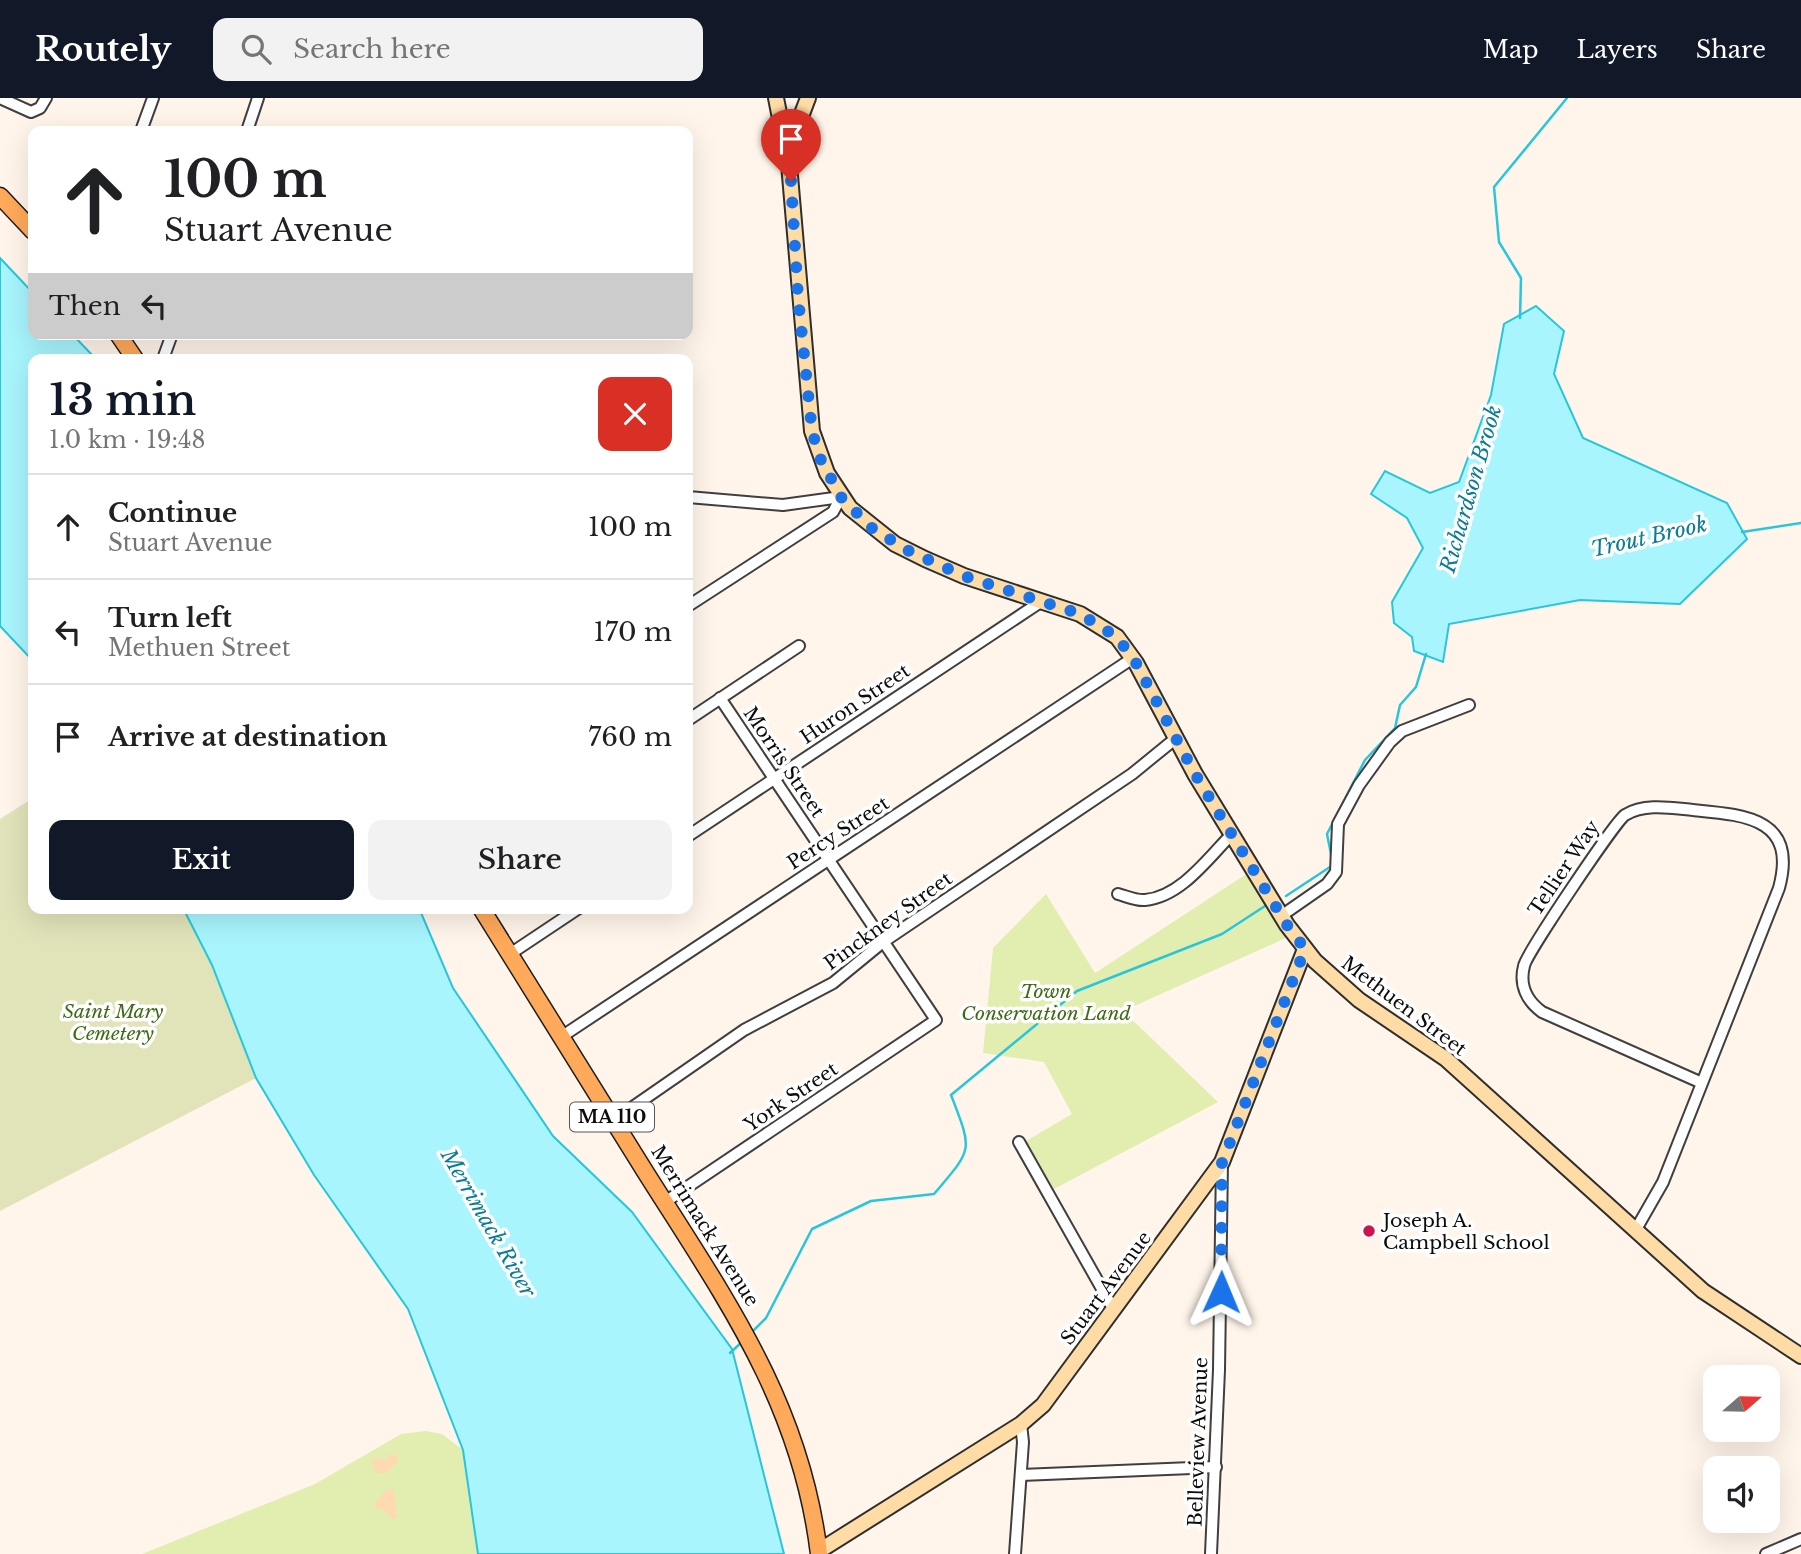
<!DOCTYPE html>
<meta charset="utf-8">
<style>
:root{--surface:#fff;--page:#f2f2f2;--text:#202124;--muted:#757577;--line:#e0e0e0;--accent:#111827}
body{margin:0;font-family:"Libre Baskerville",serif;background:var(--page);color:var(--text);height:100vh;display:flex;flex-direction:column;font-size:26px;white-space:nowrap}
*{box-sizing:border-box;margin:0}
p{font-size:23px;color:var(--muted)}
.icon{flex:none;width:38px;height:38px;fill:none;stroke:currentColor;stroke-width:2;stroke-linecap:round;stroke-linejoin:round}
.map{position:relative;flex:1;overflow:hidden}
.details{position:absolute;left:28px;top:256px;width:665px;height:560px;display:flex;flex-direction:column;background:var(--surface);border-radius:14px;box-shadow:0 7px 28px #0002}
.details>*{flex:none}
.hud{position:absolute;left:28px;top:28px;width:665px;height:214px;border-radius:14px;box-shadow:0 7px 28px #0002;background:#fff;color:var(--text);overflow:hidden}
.needle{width:46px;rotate:70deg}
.fabs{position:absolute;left:1703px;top:1267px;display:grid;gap:14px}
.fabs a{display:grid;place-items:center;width:77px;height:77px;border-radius:14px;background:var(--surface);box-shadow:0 7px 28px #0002;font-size:35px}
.pin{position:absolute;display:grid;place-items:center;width:60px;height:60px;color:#fff;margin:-72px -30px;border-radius:50% 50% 50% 0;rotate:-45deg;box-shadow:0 0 7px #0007}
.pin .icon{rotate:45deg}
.me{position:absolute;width:77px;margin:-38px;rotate:1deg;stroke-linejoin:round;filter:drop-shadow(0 0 5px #0008)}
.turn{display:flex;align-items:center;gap:24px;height:147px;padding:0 21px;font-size:32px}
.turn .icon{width:91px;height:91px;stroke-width:2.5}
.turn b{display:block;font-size:49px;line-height:60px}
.then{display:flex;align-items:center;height:66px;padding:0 21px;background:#0003;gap:14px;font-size:26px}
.round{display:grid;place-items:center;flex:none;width:74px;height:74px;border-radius:14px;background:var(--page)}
.headline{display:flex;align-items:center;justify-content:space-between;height:119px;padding:0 21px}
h1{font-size:42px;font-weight:600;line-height:52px;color:var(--accent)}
.primary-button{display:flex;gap:14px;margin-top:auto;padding:14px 21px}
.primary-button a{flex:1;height:80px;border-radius:14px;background:var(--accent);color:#fff;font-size:28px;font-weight:600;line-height:80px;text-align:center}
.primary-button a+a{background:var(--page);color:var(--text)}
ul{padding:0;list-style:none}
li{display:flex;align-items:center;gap:21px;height:105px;padding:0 21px;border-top:2px solid var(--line)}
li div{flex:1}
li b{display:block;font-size:26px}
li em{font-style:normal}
header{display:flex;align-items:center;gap:42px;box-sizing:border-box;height:98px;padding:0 35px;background:var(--accent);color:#fff}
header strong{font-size:33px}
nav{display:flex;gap:38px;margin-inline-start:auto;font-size:24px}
.search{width:490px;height:63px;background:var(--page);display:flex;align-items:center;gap:18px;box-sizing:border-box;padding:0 24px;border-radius:14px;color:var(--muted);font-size:26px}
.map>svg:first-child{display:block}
.green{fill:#e1eeb0}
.sand{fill:#ffd9b2}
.cemetery{fill:#e1e3b9}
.water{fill:#a8f5fd;stroke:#28c6dc;stroke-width:2}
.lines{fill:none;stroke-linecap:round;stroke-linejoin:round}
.stream{stroke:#28c6dc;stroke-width:2.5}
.street-casing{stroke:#3f3f3f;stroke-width:14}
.secondary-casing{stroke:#2e2e2e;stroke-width:18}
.primary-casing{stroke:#1d1d1d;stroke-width:19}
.street{stroke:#fff;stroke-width:10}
.secondary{stroke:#ffdca5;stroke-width:14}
.primary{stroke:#ffa95a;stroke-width:16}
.route{stroke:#1a73e8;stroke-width:12;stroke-dasharray:0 21.6}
.poi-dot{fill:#ca1550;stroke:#fff;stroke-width:2.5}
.labels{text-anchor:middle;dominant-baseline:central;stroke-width:7;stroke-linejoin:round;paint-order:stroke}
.shield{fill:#fff;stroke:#555;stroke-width:2}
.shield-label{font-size:18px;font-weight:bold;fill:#0c0c0c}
.street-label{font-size:19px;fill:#0c0c0c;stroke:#fff}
.park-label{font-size:19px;font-style:italic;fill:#3e6a16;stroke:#fff}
.poi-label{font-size:19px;fill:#0c0c0c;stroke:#fff;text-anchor:start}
.water-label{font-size:21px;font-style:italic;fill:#097d93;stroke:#fff}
</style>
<header>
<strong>Routely</strong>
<div class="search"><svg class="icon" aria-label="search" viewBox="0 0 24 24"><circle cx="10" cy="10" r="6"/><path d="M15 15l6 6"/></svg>Search here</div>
<nav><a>Map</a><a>Layers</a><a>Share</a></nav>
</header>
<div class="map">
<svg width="1801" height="1456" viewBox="0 0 1801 1456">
<rect width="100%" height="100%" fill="#fff5ea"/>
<g class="green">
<polygon points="1248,775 1286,840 1123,913 1218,1004 1054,1091 1026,1043 1072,1016 1044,964 983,955 993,850 1046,796 1095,875"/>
<polygon points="426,1333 442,1336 463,1352 478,1456 142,1456 315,1386 401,1336"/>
</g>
<g class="sand">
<polygon points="389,1356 398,1358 398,1364 385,1375 376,1375 371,1360 386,1362"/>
<polygon points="394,1391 397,1419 394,1422 382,1410 376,1411 374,1407 385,1393"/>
</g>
<polygon class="cemetery" points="33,700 33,810 183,810 212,867 256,980 0,1113 0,721"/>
<g class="water">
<polygon points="0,160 33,195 33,236 72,236 96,261 33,261 33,563 0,528"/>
<polygon points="1536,208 1564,233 1554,276 1583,340 1727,405 1747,441 1680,506 1580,502 1449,526 1443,564 1414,553 1412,539 1394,525 1392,504 1423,450 1407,420 1371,396 1385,373 1430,395 1459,384 1491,297 1504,226"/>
<polygon points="183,810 419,810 453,890 553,1038 632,1114 732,1251 784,1456 478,1456 463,1352 408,1211 314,1077 256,980 212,867"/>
</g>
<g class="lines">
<g class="stream">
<polyline points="1520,220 1521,180 1499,144 1494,89 1567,0"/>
<polyline points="1742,434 1801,425"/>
<polyline points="1332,761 1327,736 1365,662 1395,630 1400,607 1416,589 1426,556"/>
<polyline points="1286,798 1333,767"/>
<path d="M750,1236L766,1220L812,1131L871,1103L934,1096C973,1050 973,1054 951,997L1077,893L1222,836L1265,808"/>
<polyline points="730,1255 743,1243"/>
</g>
<g class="street-casing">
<g id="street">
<polyline points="0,0 31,14 40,10 46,0"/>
<polyline points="141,33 153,0"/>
<polyline points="247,33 258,0"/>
<polyline points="163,261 172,236"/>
<polyline points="688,399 783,407 841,399"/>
<polyline points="688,508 833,414 841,399"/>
<polyline points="688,622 799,548"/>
<polyline points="688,738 1042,503"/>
<path d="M1118,796C1126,798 1136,803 1145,802C1181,799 1209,759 1232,736"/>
<polyline points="1281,818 1327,786 1336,774 1338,726 1359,687 1390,644 1402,633 1469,607"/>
<polyline points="510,856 579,810"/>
<polyline points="561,939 1133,560"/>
<polyline points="614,1022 744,932 833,885 883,844 1132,676 1175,641"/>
<polyline points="1019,1044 1114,1212"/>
<polyline points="665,1104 936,922 720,600"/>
<path d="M1635,1133L1663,1084L1779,790C1798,720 1745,717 1693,712C1671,710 1645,705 1625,717C1615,724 1526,856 1524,868C1519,887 1527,903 1542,914L1702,985"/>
<polyline points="1021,1377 1216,1369"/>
<polyline points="1015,1456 1023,1344 1021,1326"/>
<polyline points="1211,1456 1219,1272 1222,1064"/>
<polyline points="1766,1456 1801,1441"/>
</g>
</g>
<g class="secondary-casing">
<g id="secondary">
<polyline points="776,0 789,66 812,333 827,375 850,410 895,446 925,461 964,478 1080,516 1117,539 1136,565 1195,676 1287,827 1315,863 1359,902 1446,961 1703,1193 1801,1258"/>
<polyline points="784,32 800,21 808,0"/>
<polyline points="819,1453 1021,1326 1043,1307 1222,1064 1305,851"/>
</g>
</g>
<g class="primary-casing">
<g id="primary">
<polyline points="0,98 33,133"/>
<polyline points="118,236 135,261"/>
<path d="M481,810C536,898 591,986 646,1075C725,1200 801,1305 819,1456"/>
</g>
</g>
<use href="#street" class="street"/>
<use href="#secondary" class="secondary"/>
<use href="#primary" class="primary"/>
</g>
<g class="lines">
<polyline class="route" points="791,83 798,199 812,333 820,360 841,399 873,431 909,453 964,478 1080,516 1117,539 1136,565 1195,676 1287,827 1305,851 1222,1065 1221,1194"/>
</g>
<circle class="poi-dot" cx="1369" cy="1133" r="7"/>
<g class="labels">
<rect class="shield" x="570" y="1004.5" width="84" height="29" rx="5"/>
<g class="shield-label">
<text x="612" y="1019">MA 110</text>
</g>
<g class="street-label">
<text transform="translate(855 606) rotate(-34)">Huron Street</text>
<text transform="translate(784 664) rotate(56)">Morris Street</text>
<text transform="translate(838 735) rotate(-33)">Percy Street</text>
<text transform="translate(1564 770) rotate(-56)">Tellier Way</text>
<text transform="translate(888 823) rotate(-36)">Pinckney Street</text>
<text transform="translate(1404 908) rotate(37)">Methuen Street</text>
<text transform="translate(791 999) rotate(-34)">York Street</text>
<text transform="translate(705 1128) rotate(58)">Merrimack Avenue</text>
<text transform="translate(1106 1190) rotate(-53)">Stuart Avenue</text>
<text transform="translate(1198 1344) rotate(-88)">Belleview Avenue</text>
</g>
<g class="park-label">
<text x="1046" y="893">Town<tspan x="1046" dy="22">Conservation Land</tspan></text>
<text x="113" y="913">Saint Mary<tspan x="113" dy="22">Cemetery</tspan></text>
</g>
<g class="poi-label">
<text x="1383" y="1122">Joseph A.<tspan x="1383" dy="22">Campbell School</tspan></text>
</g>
<g class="water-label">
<text transform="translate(1471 391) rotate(-74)">Richardson Brook</text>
<text transform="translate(1649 439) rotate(-13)">Trout Brook</text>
<text transform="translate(488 1125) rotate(60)">Merrimack River</text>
</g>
</g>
</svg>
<div class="fabs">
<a><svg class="needle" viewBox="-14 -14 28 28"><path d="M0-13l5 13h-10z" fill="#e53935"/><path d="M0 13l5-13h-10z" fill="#757577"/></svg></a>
<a><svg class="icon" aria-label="sound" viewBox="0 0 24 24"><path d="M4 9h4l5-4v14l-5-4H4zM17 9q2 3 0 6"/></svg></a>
</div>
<div class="pin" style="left:791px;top:83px;background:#d93025"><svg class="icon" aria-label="arrive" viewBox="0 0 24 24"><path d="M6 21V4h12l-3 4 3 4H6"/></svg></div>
<svg class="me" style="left:1221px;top:1194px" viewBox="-20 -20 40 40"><path d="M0-17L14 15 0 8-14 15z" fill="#1a73e8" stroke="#fff" stroke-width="4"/></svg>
<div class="hud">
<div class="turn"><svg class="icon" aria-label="ahead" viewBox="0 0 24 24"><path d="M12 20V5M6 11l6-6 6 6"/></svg><div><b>100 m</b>Stuart Avenue</div></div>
<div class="then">Then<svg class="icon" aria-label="left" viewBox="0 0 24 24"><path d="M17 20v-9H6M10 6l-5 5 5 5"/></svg></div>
</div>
<section class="details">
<div class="headline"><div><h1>13 min</h1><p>1.0 km · 19:48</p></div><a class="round" style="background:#d93025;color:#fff"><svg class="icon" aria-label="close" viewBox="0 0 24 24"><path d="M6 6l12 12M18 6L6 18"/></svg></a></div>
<ul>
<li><svg class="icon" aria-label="ahead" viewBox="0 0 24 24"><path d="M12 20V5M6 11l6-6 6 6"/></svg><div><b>Continue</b><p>Stuart Avenue</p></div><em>100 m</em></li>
<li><svg class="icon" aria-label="left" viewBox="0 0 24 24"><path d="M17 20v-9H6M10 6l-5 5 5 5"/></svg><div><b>Turn left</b><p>Methuen Street</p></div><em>170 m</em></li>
<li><svg class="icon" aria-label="arrive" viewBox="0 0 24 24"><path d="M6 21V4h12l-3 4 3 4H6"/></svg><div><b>Arrive at destination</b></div><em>760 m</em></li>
</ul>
<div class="primary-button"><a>Exit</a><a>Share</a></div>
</section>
</div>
